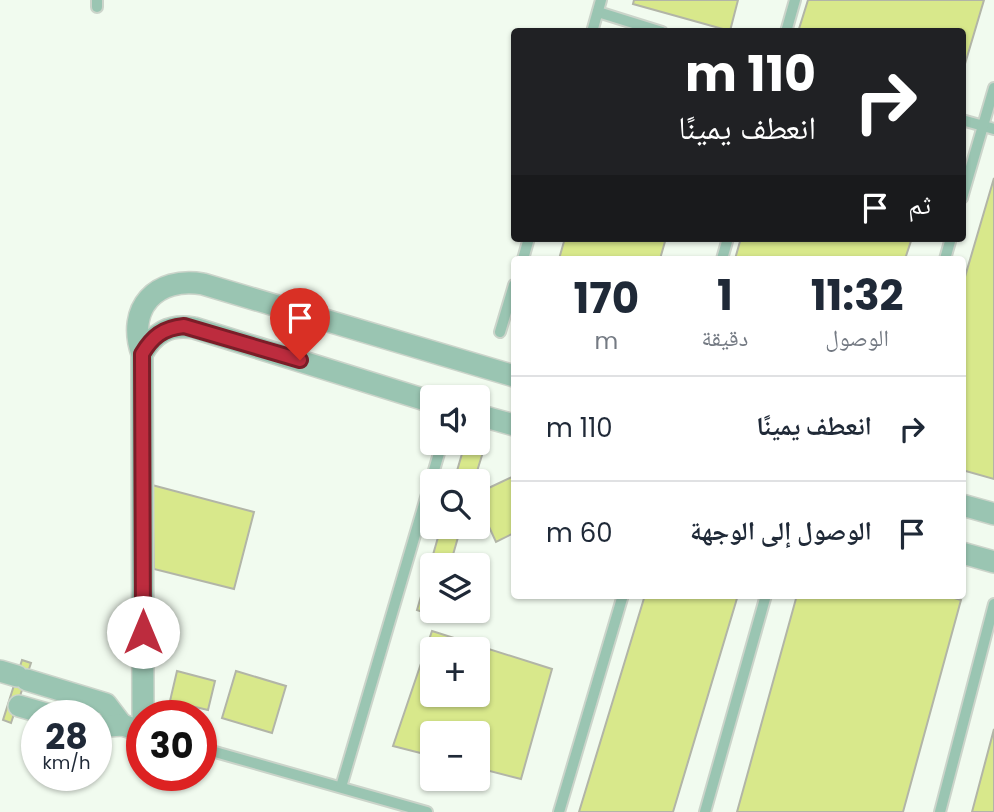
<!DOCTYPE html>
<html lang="ar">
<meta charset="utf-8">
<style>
:root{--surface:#fff;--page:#f6f6f7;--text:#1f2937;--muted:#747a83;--line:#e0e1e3}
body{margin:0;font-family:Poppins,"Noto Naskh Arabic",sans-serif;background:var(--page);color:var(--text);direction:rtl;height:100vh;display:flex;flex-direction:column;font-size:26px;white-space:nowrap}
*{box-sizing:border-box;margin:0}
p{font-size:23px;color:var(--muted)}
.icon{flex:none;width:38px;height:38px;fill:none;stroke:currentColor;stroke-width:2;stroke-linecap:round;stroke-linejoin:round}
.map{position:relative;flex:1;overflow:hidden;direction:ltr}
.side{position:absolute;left:511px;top:256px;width:455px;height:343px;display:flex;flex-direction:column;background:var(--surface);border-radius:7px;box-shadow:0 2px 5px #0004;direction:rtl}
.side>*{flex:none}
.hud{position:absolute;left:511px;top:28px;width:455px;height:214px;border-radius:7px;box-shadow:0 2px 5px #0004;direction:rtl;background:#202124;color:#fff;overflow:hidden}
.tools{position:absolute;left:420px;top:385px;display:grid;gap:14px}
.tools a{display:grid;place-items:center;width:70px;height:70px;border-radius:7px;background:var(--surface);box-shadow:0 2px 5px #0004;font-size:35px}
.speed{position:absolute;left:21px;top:700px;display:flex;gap:14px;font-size:35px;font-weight:700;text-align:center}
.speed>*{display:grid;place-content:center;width:91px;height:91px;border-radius:50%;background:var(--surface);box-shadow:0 2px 5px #0004;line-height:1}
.speed small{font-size:18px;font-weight:400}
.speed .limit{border:10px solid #d22;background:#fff;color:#111}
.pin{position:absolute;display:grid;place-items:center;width:60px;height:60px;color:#fff;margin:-72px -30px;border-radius:50% 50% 50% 0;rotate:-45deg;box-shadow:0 0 7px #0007}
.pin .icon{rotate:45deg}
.me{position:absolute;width:77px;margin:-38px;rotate:0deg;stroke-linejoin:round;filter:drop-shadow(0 0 5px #0008)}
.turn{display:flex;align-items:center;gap:24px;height:147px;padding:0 35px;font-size:32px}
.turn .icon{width:91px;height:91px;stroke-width:2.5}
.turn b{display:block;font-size:49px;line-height:60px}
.then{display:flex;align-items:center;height:66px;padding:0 35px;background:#0003;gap:14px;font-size:26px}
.eta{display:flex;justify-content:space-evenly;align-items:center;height:119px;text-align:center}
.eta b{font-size:42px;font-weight:700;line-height:49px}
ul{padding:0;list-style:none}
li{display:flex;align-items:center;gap:21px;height:105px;padding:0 35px;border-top:2px solid var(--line)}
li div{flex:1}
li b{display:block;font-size:26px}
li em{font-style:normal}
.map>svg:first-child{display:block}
.building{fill:#d8e88b;stroke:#b2b5a7;stroke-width:2;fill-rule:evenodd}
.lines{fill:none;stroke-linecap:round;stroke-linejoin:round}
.service-casing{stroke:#cbd4ca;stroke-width:14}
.minor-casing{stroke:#cbd4ca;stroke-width:24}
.service{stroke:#9ac5b2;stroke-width:10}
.minor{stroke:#9ac5b2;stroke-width:21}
.route-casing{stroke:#7b1d28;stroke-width:18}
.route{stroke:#bd2c3e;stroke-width:12}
</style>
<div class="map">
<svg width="994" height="812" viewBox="0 0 994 812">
<rect width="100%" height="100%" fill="#f1fbef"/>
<g class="building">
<polygon points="634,0 738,0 730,31 633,4"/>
<polygon points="808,0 984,0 962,74 962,32 798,32"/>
<polygon points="994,178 994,479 962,470 962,287"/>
<polygon points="565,238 666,238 660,259 559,259"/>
<polygon points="741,238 912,238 905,259 735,259"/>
<polygon points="464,447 483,452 474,481 454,481"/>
<polygon points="514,476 514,533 496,542 478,503 478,493"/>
<polygon points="152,485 254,512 234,589 154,569"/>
<polygon points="441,527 461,527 450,565 432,565 432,611 436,611 435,616 417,610"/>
<polygon points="645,595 738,595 673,812 579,812"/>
<polygon points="797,595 944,595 961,600 903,812 737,812"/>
<path d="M432,631L552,669L521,779L478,768V733H432V756L393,746ZM432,649H478V695H432Z"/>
<polygon points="22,660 31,663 11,723 3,720"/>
<polygon points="177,671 215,681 208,710 170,701"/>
<polygon points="236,671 286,686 272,733 222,718"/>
<polygon points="994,729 994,812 972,812"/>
</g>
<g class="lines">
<g class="service-casing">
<g id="service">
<polyline points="97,0 97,7"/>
<polyline points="598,12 662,32"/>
<polyline points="592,32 601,0"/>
<polyline points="786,32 795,0"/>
<polyline points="962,120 994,129"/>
<polyline points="962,198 994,88"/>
<polyline points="523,259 529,238"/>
<polyline points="722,259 728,238"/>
<polyline points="945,259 951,238"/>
<polyline points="500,332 514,285"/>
<polyline points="201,748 427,812"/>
<polyline points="341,787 442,443"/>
<polyline points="559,812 623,595"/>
<polyline points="705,812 766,595"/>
<polyline points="940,812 994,604"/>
</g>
</g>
<g class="minor-casing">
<g id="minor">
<path d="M142,354C154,333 169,324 194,328L432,402"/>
<polyline points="478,415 514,425"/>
<polyline points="962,505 994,514"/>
<polyline points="962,553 994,562"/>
<polyline points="0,671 17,676"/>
<polyline points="27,680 106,704 122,725"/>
<polyline points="19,706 54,716"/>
<path d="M143,716L142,354C126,308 156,276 203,284L514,376"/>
<polyline points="96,727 122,725 142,731"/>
</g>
</g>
<use href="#service" class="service"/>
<use href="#minor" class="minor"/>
</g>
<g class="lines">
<g class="route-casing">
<path id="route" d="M143,632L142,354C152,337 163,328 184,326L300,360"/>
</g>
<use href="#route" class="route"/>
</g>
</svg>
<div class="tools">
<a><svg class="icon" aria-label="sound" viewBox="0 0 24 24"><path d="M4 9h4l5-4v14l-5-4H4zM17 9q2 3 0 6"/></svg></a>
<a><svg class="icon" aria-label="search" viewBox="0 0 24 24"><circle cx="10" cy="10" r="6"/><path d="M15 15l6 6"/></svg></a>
<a><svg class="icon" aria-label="layers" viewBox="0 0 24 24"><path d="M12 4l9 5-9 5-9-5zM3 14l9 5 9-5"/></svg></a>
<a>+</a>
<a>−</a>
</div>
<div class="speed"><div>28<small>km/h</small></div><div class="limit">30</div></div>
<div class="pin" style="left:300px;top:360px;background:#d93025"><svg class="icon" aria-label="arrive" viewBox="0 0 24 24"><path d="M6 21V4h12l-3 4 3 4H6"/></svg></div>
<svg class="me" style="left:143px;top:632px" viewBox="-20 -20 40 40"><circle r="19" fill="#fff"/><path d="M0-13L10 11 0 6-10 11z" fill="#bd2c3e"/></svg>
<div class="hud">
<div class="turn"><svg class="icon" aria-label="right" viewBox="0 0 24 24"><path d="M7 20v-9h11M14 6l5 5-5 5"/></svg><div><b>110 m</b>انعطف يمينًا</div></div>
<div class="then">ثم<svg class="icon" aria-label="arrive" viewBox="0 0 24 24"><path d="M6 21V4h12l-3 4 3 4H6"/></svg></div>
</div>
<section class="side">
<div class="eta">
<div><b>11:32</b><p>الوصول</p></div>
<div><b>1</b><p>دقيقة</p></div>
<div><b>170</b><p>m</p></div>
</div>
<ul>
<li><svg class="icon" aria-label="right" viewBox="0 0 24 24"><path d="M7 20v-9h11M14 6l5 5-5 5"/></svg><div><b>انعطف يمينًا</b></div><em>110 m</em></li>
<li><svg class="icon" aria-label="arrive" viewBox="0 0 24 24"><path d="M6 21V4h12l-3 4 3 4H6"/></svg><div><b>الوصول إلى الوجهة</b></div><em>60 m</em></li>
</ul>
</section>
</div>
